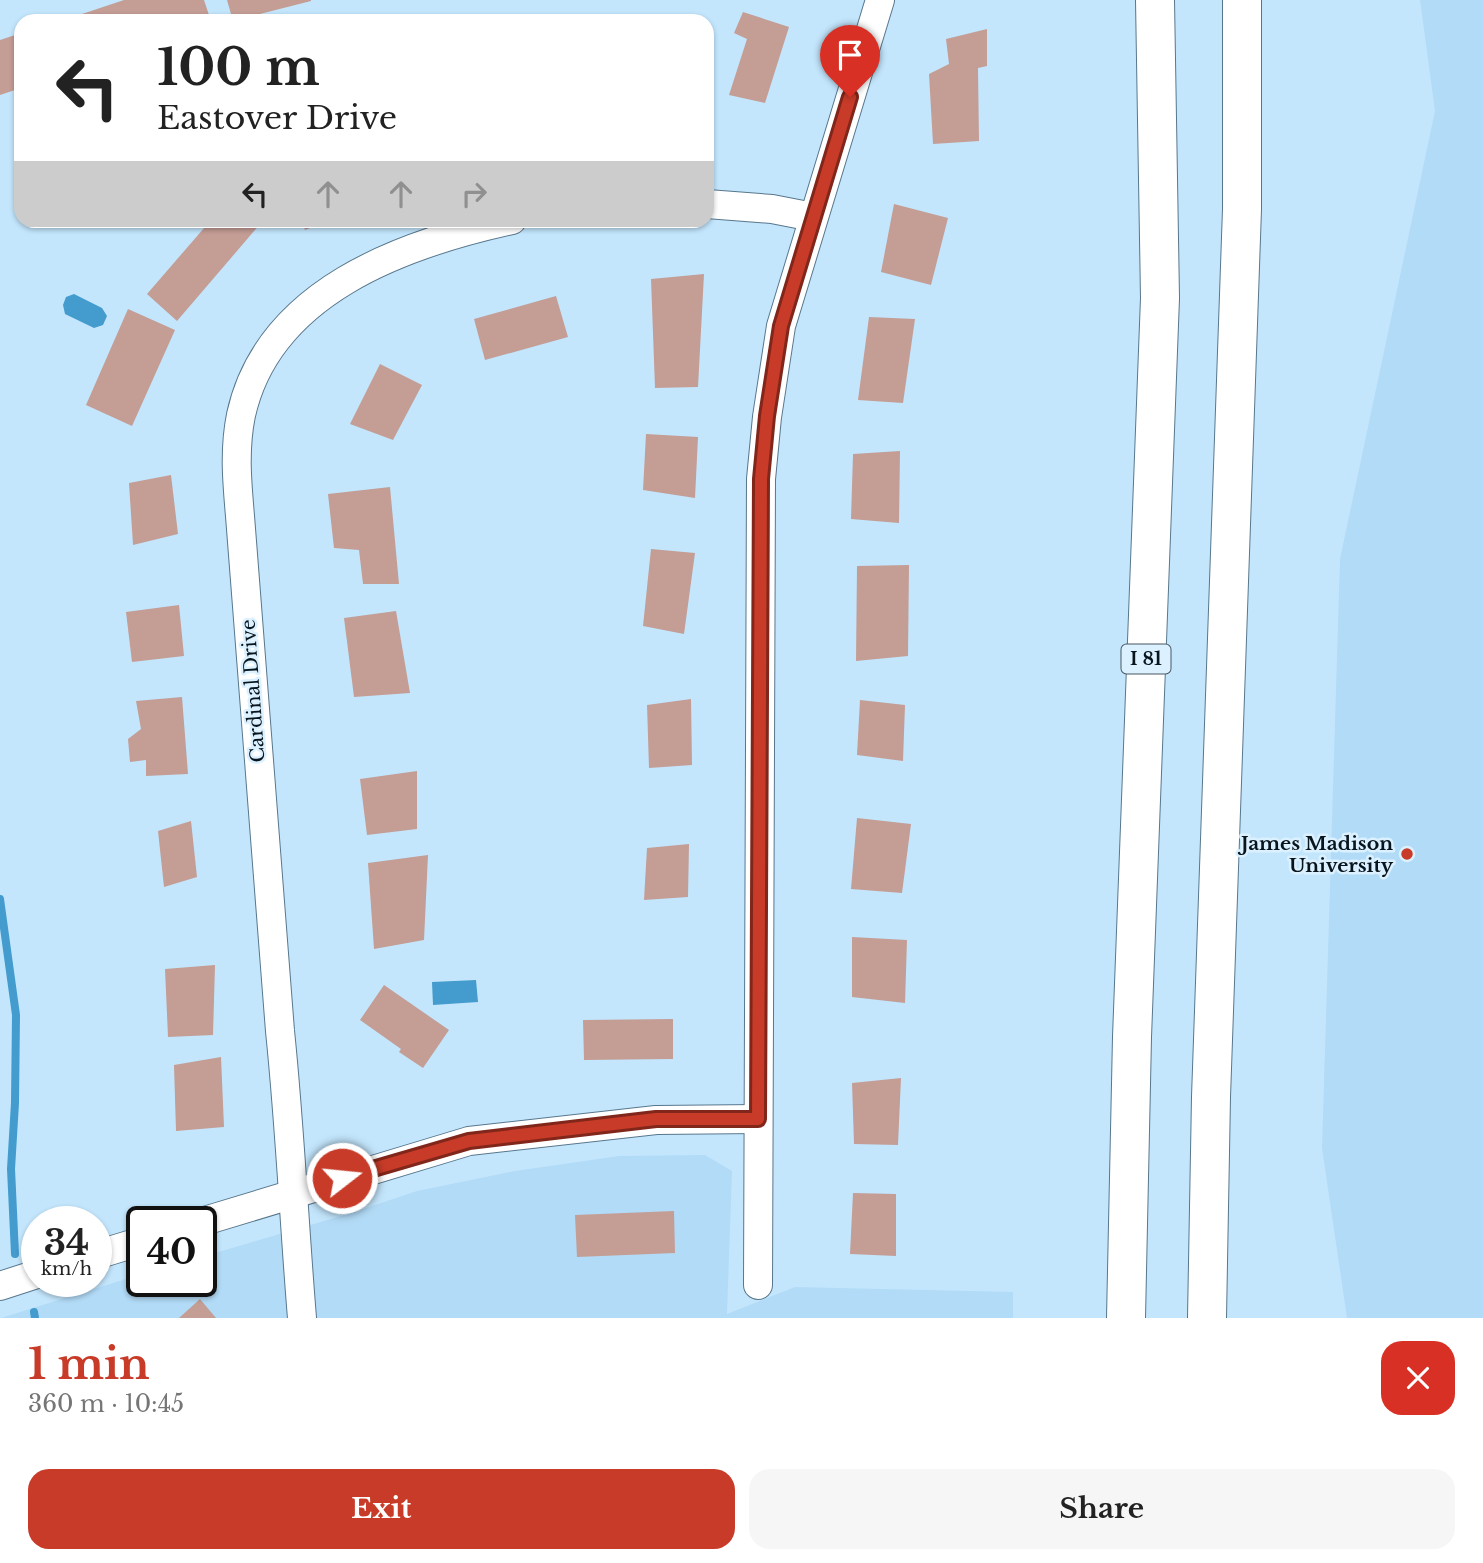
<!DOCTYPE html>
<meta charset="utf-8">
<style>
:root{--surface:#fff;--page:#f6f6f6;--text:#222;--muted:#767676;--accent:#c73b28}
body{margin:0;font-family:"Libre Baskerville",serif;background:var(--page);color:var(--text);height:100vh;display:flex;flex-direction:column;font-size:26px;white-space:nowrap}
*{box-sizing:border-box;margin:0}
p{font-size:23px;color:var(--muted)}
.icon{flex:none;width:38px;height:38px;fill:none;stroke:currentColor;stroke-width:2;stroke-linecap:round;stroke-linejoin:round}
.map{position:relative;height:1318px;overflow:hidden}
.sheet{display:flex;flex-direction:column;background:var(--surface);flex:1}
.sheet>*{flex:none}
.banner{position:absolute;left:14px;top:14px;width:700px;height:214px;border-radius:21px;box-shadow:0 2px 5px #0004;background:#fff;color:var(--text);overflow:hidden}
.speed{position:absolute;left:21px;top:1206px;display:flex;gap:14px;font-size:35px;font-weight:700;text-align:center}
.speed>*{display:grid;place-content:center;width:91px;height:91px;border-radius:50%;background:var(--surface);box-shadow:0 2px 5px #0004;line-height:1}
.speed small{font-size:18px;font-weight:400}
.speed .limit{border:4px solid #111;border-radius:10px;background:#fff;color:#111}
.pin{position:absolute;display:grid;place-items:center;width:60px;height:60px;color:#fff;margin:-72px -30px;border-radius:50% 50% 50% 0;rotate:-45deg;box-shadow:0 0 7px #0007}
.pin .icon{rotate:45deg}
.me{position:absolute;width:77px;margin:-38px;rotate:74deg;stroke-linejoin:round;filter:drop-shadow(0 0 5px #0008)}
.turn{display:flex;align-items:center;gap:24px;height:147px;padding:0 28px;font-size:32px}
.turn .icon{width:91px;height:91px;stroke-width:2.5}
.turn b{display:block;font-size:49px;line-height:60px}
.lanes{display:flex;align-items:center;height:66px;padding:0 28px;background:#0003;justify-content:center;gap:35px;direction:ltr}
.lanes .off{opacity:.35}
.round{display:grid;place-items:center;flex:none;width:74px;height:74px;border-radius:21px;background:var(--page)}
.overview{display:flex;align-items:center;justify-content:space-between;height:119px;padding:0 28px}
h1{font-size:42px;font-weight:800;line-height:52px;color:var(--accent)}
.cta{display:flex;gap:14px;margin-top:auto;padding:14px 28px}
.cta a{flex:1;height:80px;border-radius:21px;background:var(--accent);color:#fff;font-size:28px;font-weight:800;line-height:80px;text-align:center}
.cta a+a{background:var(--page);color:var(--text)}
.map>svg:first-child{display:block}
.built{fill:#b2dbf7}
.water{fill:#449bcd}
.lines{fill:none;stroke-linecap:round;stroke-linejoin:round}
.stream{stroke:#449bcd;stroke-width:8}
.building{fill:#c49d95}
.minor-casing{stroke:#58778c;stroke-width:30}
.highway-casing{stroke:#58778c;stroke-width:40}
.minor{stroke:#fff;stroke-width:28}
.highway{stroke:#fff;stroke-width:38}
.route-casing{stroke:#81261a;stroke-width:18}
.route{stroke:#c73b28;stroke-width:12}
.poi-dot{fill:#c73b28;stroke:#dcf1ff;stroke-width:2.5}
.labels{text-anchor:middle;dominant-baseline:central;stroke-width:5;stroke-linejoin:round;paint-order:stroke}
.shield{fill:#dcf1ff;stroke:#485761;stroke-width:2}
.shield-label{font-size:18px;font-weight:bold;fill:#08151d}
.street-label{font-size:19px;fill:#08151d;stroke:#dcf1ff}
.poi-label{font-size:19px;font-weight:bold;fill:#08151d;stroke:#dcf1ff;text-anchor:end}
</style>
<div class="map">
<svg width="1483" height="1318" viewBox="0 0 1483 1318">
<rect width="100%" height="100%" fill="#c3e6fd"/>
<g class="built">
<polygon points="1420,0 1483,0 1483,1318 1347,1318 1322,1148 1340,559 1435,111"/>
<polygon points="705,1155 732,1171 727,1314 795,1287 1013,1292 1013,1318 1,1318 142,1274 142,1281 201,1281 201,1257 348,1214 417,1191 515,1171 619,1156"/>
</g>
<g class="water">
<polygon points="74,294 102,308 107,316 103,325 94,328 65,314 63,305 66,297"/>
<polygon points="476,980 478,1002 433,1005 432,982"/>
</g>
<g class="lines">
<g class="stream">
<polyline points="0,899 16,1015 15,1103 11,1169 15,1254"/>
<polyline points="34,1312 35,1318"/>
</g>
</g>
<g class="building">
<polygon points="124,0 204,0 211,21 61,21"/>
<polygon points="227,0 311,0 311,1 233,21"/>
<polygon points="743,12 789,27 765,103 729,95 747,39 734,33"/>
<polygon points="987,29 987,66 978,68 979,141 933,144 929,74 949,64 946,39"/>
<polygon points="21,33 21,88 0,95 0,40"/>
<polygon points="894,204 948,218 931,285 881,272"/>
<polygon points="211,220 258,220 261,223 177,321 147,294"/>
<polygon points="301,220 328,220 328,221 305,230"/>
<polygon points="704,274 698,387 655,388 651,279"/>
<polygon points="556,296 568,337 485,360 474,319"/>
<polygon points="128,309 175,330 132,426 86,405"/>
<polygon points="869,317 915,319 903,403 858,400"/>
<polygon points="380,364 422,385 393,440 350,424"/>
<polygon points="646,434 698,437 695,498 643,490"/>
<polygon points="900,451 899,523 851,519 853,454"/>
<polygon points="171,475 178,534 133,545 129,483"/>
<polygon points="390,487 399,584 363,584 359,550 334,548 328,494"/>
<polygon points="651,549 695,553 684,634 643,626"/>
<polygon points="909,565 908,656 856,661 857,566"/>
<polygon points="179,605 184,656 132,662 126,612"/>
<polygon points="396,611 410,693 354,697 344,618"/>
<polygon points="182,697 188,774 146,776 146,760 130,762 128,739 141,729 136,701"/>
<polygon points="691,699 692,765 649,768 647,705"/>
<polygon points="860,700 905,705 903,761 857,755"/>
<polygon points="417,771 417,829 367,835 360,779"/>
<polygon points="857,818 911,824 902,893 851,889"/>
<polygon points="191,821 197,877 164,887 158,831"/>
<polygon points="689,844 688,897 644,900 647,848"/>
<polygon points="428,855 424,940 374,949 368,863"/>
<polygon points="852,937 907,940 905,1003 852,997"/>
<polygon points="215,965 213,1035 168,1037 165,969"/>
<polygon points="384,985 449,1030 423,1068 399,1052 401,1049 360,1020"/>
<polygon points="673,1019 673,1059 584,1060 583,1020"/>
<polygon points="221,1057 224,1127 176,1131 174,1065"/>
<polygon points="901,1078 898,1145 854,1144 852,1083"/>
<polygon points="853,1193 896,1194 896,1256 850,1254"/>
<polygon points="674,1211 675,1253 577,1257 575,1215"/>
<polygon points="200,1299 216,1318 179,1318"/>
</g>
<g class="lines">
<g class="minor-casing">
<g id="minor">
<polyline points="707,204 772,209 813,217"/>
<polyline points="201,1222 469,1141 656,1120 758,1119"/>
<polyline points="96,1255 142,1241"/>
<polyline points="758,1285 761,479 767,417 781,326 880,0"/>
<polyline points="0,1286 37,1274"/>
<path d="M302,1318C294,1222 290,1127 280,1031L240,516C237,482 234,449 241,415C268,292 402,244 512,220"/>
</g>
</g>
<g class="highway-casing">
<g id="highway">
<polyline points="1126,1318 1132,1037 1160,298 1155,0"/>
<polyline points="1207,1318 1211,1097 1242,209 1242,0"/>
</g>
</g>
<use href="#minor" class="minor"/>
<use href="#highway" class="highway"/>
</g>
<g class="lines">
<g class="route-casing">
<polyline id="route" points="342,1178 469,1141 656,1119 758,1119 761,479 767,416 781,326 850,97"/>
</g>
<use href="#route" class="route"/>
</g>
<circle class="poi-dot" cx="1407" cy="854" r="7"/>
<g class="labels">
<rect class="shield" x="1121.5" y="644.5" width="49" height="29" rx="5"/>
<g class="shield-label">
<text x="1146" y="659">I 81</text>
</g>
<g class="street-label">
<text transform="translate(253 691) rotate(-94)">Cardinal Drive</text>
</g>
<g class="poi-label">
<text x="1393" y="843">James Madison<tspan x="1393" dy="22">University</tspan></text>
</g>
</g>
</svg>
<div class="speed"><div>34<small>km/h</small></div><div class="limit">40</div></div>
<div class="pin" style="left:850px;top:97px;background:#d93025"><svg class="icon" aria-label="arrive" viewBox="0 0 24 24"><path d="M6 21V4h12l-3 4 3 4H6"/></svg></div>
<svg class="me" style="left:342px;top:1178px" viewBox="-20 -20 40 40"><circle r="17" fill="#c73b28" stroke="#fff" stroke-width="3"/><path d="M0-11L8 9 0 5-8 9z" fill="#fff"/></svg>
<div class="banner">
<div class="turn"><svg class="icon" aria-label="left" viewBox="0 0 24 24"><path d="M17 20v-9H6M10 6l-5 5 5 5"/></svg><div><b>100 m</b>Eastover Drive</div></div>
<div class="lanes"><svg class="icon" aria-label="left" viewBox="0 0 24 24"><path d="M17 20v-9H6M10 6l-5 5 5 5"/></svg><svg class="icon off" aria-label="ahead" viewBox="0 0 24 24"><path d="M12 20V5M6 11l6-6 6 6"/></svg><svg class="icon off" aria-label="ahead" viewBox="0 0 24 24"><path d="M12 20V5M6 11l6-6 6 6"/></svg><svg class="icon off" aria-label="right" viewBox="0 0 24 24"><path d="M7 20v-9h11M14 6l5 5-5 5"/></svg></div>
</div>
</div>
<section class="sheet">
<div class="overview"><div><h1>1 min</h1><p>360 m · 10:45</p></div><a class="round" style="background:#d93025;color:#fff"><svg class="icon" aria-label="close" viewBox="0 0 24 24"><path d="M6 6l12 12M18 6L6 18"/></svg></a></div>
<div class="cta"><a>Exit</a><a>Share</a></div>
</section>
